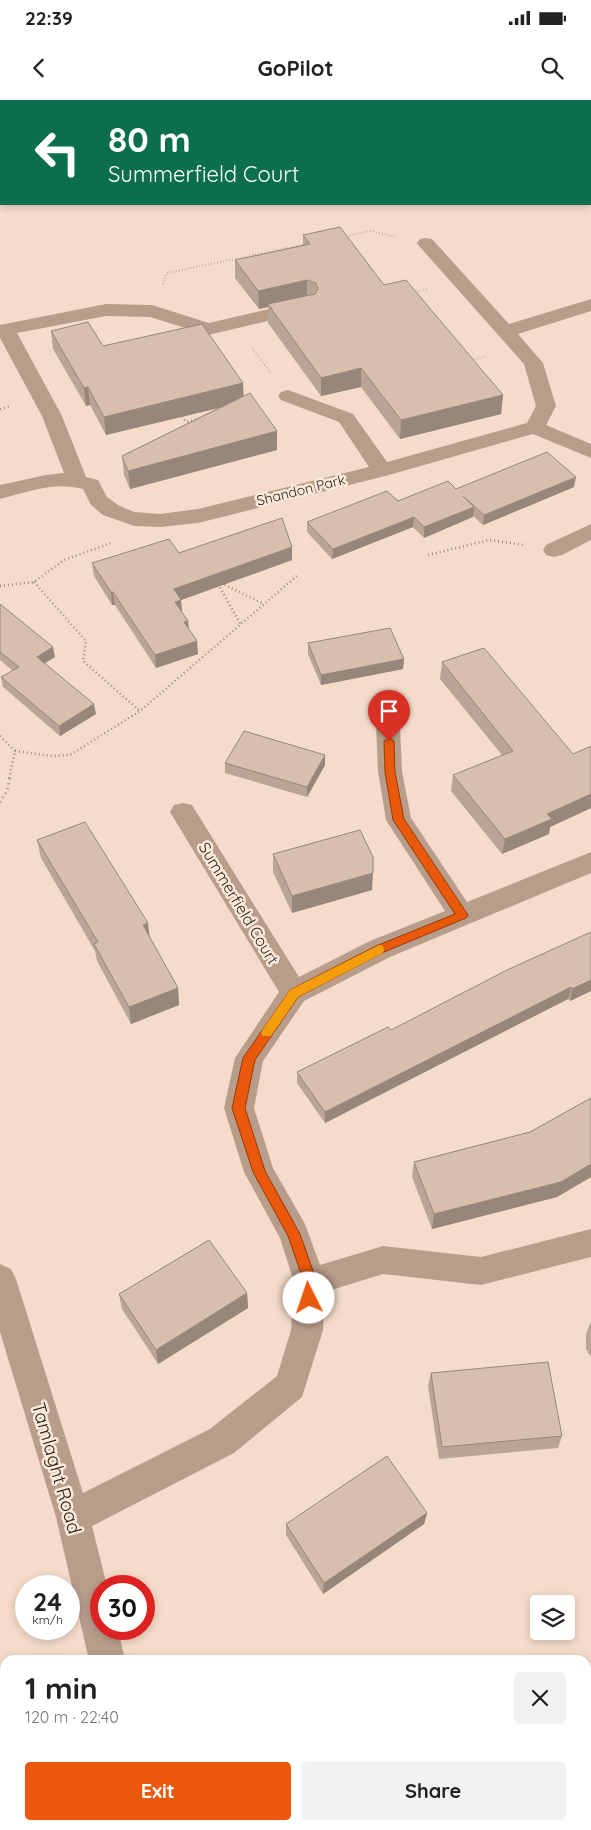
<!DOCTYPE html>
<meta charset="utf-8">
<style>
:root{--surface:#fff;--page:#f2f2f2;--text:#222;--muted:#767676;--accent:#ea580c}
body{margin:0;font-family:Quicksand,sans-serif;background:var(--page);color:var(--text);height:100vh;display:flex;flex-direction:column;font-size:19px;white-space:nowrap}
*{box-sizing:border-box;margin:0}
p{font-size:16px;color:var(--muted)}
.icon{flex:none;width:28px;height:28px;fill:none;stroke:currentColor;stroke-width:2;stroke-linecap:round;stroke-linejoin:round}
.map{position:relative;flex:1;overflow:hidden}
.side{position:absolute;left:0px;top:1555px;width:591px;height:175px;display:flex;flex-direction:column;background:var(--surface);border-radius:15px 15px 0 0;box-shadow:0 2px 8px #0003}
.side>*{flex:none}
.top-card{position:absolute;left:0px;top:0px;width:591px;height:105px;box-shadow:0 2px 8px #0003;background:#0b6e4f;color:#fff;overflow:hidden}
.tools{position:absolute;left:530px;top:1495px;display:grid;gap:10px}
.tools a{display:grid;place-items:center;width:45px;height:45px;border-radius:5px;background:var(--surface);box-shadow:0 2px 8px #0003;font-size:25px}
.speed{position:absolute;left:15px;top:1475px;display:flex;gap:10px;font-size:25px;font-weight:700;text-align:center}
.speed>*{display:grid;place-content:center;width:65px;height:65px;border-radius:50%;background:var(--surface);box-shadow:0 2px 8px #0003;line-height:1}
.speed small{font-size:12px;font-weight:400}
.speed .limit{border:8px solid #d22;background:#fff;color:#111}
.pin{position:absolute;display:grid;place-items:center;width:42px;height:42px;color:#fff;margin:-51px -21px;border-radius:50% 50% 50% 0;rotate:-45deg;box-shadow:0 0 5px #0007}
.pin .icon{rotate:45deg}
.me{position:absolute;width:55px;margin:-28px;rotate:356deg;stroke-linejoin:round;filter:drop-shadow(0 0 4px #0008)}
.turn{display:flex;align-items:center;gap:18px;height:105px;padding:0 25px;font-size:22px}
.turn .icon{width:65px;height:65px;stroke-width:2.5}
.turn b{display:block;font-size:35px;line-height:42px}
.round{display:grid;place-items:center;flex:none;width:52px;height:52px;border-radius:5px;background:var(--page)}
.overview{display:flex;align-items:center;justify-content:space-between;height:85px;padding:0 25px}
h1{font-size:30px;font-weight:700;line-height:38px}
.primary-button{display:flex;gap:10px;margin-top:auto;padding:10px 25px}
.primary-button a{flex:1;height:58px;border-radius:5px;background:var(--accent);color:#fff;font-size:20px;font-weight:700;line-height:58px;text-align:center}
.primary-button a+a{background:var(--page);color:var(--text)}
.status{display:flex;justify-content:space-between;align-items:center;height:35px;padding:0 25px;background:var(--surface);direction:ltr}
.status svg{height:14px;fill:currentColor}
header{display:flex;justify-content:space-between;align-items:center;height:65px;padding:0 25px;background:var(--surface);font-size:22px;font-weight:700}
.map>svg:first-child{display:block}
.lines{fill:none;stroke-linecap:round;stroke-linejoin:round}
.path-far2{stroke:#9e8b7e;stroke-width:2;stroke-dasharray:0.5 2.5;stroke-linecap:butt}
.path-far1{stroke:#9e8b7e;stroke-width:2.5;stroke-dasharray:1 3;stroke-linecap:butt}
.path{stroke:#9e8b7e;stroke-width:3;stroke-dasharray:1 4;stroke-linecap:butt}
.minor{fill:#b89d8b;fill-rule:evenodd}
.wall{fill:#baa495}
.shaded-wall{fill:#978679}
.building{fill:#d8bfad;stroke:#978679}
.route{fill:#ea580c;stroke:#983908}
.slow{fill:#f59e0b}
.labels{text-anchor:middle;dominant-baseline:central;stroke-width:5;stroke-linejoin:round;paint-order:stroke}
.far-street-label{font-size:14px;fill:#241b15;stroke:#feeadb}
.street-label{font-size:16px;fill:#241b15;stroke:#feeadb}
.near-street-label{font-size:19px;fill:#241b15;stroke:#feeadb}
</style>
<div class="status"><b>22:39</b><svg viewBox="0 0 49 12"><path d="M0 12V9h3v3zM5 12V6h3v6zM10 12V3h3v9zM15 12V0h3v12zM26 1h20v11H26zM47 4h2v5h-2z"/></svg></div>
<header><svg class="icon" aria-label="back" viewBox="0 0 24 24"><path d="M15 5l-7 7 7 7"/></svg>GoPilot<svg class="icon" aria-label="search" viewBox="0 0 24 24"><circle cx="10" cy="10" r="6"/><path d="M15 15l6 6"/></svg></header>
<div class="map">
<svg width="591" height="1730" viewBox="0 0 591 1730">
<rect width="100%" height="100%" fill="#f5dbc9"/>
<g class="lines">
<g class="path-far2">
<polyline points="344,137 370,131 396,137"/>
<polyline points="163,184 167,173 306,144"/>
<polyline points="412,193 428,189"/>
<polyline points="252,248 271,273"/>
<polyline points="471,260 487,256"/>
</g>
<g class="path-far1">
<polyline points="0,309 11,306"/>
<polyline points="180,313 186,322 201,318"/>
<polyline points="428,455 489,440 524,445"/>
<polyline points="34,482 86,541 83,561 140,611"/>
<polyline points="221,483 264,504"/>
<polyline points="218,484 241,525"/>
<polyline points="0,486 34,482 64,460 111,443"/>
<polyline points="0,636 15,651 9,679"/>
<polyline points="15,651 52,656 70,655 140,611 298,475"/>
</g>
<polyline class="path" points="0,702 7,691 10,678"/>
<g class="minor">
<rect x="0" y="5" width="1" height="10"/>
<path d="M426,138L432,139L509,224L591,199V211L518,234L543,263L556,306L546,325L591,344V358L533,334L389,375L198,423L160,427L134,426L103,415L91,405L83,389C55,381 27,392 0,399V385L46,375L64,373L42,316L0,238V225L106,204L152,205L209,223L304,201L311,203L313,207L311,211L208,235L150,217L106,216L17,233L62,316L86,377L98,380L107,397L118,405L134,412L160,414L198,409L369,367L339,322L281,300L278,296L281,292L288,290L353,314L387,362L527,323L536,306L524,264L420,147L417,143L420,139Z"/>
<polygon points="591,424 591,440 562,455 554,457 546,455 543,450 546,445"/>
<polygon points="388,617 397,620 400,626 402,671 411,718 467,802 591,752 591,773 390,857 304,901 263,961 254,1008 273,1068 305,1124 320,1165 383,1146 481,1157 591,1129 591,1157 481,1185 383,1174 325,1192 323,1230 302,1297 234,1353 92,1426 107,1486 101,1486 101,1529 118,1529 125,1560 89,1560 56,1417 0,1232 0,1164 11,1169 16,1179 83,1393 210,1329 277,1276 291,1230 294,1182 280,1138 244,1072 224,1008 235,958 279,892 170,712 174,705 183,703 192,705 299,877 370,841 445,811 386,720 378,671 376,626 379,620"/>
<polygon points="128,1725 166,1725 167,1730 129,1730"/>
</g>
</g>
<g class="wall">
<rect x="265" y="0" width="80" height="1"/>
<polygon points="303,135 384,185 503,295 501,314 400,339 361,287 321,296 268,223 268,207 259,209 235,178 235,160 303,145"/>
<polygon points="51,231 103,246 243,283 243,296 277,331 277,350 130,389 124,375 122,356 220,307 106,335 90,305 86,306 53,249"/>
<polygon points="574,387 483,425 473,416 424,438 413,427 332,459 307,432 307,422 456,389"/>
<polygon points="179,453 292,460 181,500 182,513 188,521 189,529 198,554 156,568 115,505 112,505 94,476 92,463"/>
<polygon points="0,504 55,557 45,563 96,614 60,636 3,587 1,577 13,571 0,560"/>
<polygon points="308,543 404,559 403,569 321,585 308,554"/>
<polygon points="442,562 573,654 591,646 591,708 550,727 549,734 502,754 451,691 453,675 502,655 440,579"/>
<polygon points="225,663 325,665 307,697 225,673"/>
<polygon points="37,740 150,838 178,888 179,905 131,924 97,861 95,851 41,758"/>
<polygon points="273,754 372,790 292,813 273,772"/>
<polygon points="591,832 591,891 570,901 568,899 325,1023 297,983 297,972 391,930"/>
<polygon points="591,998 591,1077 557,1097 432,1129 412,1077 414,1062 530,1032"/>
<polygon points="247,1193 248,1208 158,1264 122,1209 119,1194"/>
<polygon points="591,1221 591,1257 586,1249 586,1234"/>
<polygon points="431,1273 562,1336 558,1348 439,1359 428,1286"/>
<polygon points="427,1413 424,1424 323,1494 286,1435 286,1424"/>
</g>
<g class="shaded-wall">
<polygon points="339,0 345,0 345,1 334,1"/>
<polygon points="307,180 307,198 268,204 268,207 259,209 258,191"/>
<polygon points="361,268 361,287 321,296 321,278"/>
<polygon points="243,283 244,302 106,335 104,317"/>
<polygon points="88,287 90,305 86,306 84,288"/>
<polygon points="503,295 501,314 400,339 401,320"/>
<polygon points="277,331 277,350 130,389 128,371"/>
<polygon points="576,377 574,387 483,425 484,415"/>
<polygon points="474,407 473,417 424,438 424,427"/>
<polygon points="414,417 413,427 332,459 333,449"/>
<polygon points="292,447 292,460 181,500 182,513 176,515 174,489"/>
<polygon points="111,492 113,492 115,505 112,505"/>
<polygon points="188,521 189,534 184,522"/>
<polygon points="197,541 198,554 156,568 155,555"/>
<polygon points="53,547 55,557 39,567 37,557"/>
<polygon points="404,559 403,569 321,585 321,575"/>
<polygon points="94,604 96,614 60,636 59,626"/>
<polygon points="325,655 325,665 307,697 307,687"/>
<polygon points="591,694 591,708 550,727 549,734 502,754 505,739 547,714"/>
<polygon points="373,773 372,790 292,813 292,796"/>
<polygon points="148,823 150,840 143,825"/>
<polygon points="591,880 591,891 570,901 572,889"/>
<polygon points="571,887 568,899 325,1023 325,1012"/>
<polygon points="178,888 179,905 131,924 129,907"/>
<polygon points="591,1064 591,1077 557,1097 432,1129 434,1114"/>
<polygon points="247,1193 248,1208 158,1264 156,1250"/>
<polygon points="427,1413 424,1424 323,1494 324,1483"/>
</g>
<g class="building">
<polygon points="283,0 339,0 334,1 285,1"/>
<polygon points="340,127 384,185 406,180 503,295 401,320 361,268 321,278 268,204 315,194 318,189 316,183 307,180 258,191 235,160 310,144 303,135"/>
<polygon points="88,222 103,246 202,224 243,283 104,317 88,287 84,288 51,231"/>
<polygon points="250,293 277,331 128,371 122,356"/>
<polygon points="547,352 576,377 484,415 463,396 474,407 424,427 414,417 333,449 307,422 387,391 398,401 448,381 456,389"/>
<polygon points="282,418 292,447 174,489 181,500 175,502 188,521 184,522 197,541 155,555 113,492 111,492 92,463 169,439 179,453"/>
<polygon points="0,504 53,547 37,557 94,604 59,626 1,577 19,567 0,552"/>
<polygon points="390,528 404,559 321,575 308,543"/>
<polygon points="484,548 573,654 591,646 591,694 547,714 552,719 505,739 453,675 513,651 442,562"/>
<polygon points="244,631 325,655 307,687 225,663"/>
<polygon points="85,722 148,823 143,825 178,888 129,907 94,844 98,842 37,740"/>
<polygon points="360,730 373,757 373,773 292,796 273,754"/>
<polygon points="591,832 591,880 572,889 571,887 325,1012 297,972 388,927 391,930 507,870"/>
<polygon points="591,998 591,1064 561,1082 434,1114 414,1062 530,1032"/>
<polygon points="209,1140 247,1193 156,1250 119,1194"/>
<polygon points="548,1262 562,1336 442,1347 431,1273"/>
<polygon points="387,1356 427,1413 324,1483 286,1424"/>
</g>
<polygon class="route" points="389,638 394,641 395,672 404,719 468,815 466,818 384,852 298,897 255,960 245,1008 265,1071 300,1134 317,1182 314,1202 309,1204 304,1202 302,1198 304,1182 288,1136 253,1072 232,1008 243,958 290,890 376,846 455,814 393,720 385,672 384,641"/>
<polygon class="slow" points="379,845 383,846 384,850 383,853 298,897 271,936 263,936 261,933 263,929 290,890"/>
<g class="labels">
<g class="far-street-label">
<text transform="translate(301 390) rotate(-14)">Shandon Park</text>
</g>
<g class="street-label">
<text transform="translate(239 803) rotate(59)">Summerfield Court</text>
</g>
<g class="near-street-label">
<text transform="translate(57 1368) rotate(74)">Tamlaght Road</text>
</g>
</g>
</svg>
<div class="tools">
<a><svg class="icon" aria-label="layers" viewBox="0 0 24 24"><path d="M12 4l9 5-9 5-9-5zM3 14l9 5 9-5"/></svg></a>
</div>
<div class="speed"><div>24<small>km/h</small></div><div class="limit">30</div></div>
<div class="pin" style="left:389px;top:641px;background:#d93025"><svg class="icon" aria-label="arrive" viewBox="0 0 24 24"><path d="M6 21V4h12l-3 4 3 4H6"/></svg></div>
<svg class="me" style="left:309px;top:1198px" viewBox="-20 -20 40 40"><circle r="19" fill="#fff"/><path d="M0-13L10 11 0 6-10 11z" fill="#ea580c"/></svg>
<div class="top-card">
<div class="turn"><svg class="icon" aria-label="left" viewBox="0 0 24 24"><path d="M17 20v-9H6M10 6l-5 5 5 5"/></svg><div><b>80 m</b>Summerfield Court</div></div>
</div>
<section class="side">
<div class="overview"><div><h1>1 min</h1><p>120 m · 22:40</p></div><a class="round"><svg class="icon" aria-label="close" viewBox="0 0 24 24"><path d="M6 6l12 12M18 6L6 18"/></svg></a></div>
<div class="primary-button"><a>Exit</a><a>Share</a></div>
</section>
</div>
